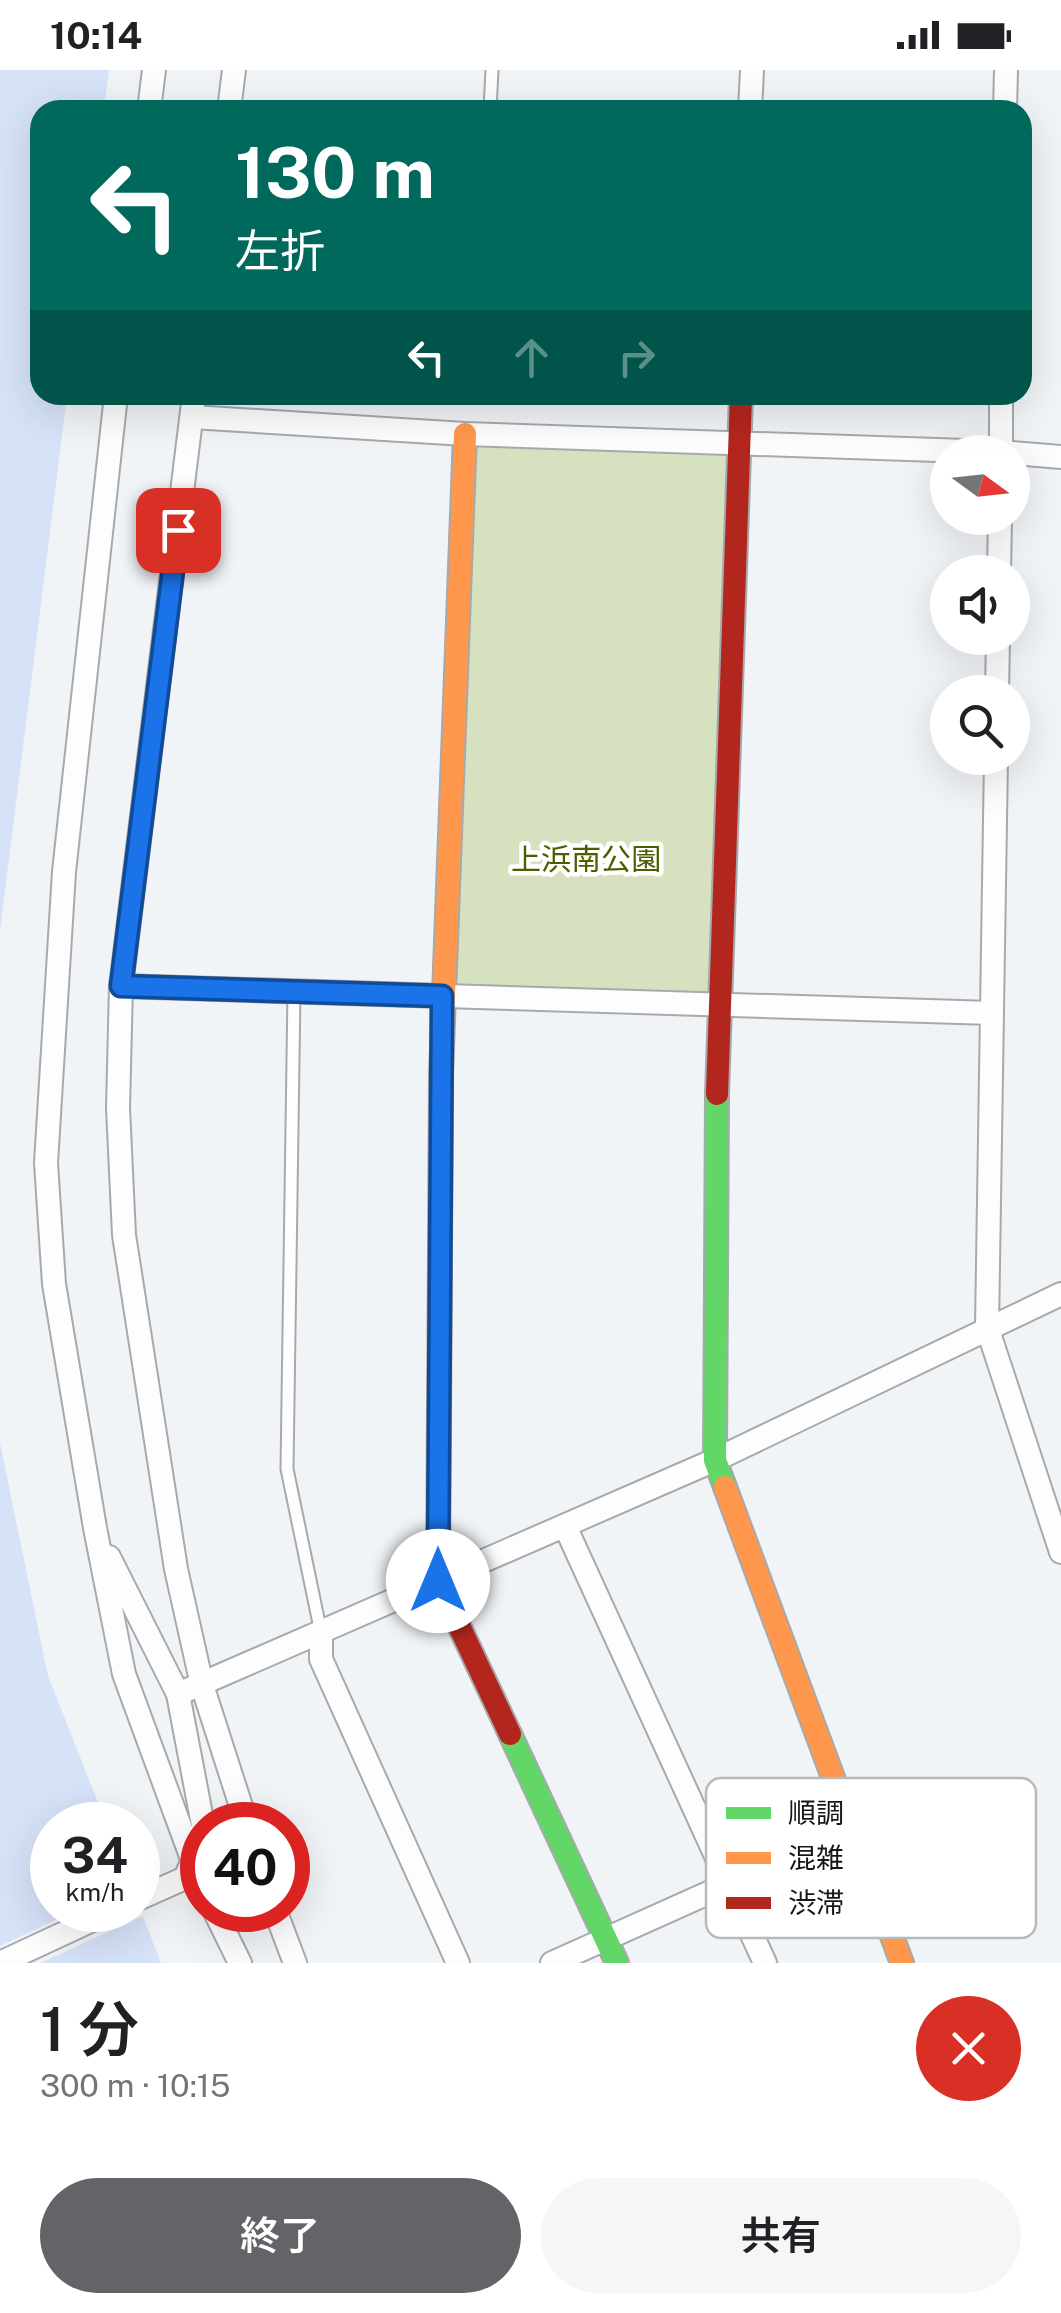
<!DOCTYPE html>
<html lang="ja">
<meta charset="utf-8">
<style>
:root{--surface:#fff;--page:#f6f6f6;--text:#202124;--muted:#757577;--accent:#636467}
body{margin:0;font-family:"Public Sans","Noto Sans JP",sans-serif;background:var(--page);color:var(--text);height:100vh;display:flex;flex-direction:column;font-size:38px;white-space:nowrap}
*{box-sizing:border-box;margin:0}
p{font-size:32px;color:var(--muted)}
.icon{flex:none;width:55px;height:55px;fill:none;stroke:currentColor;stroke-width:2;stroke-linecap:round;stroke-linejoin:round}
.map{position:relative;height:1893px;overflow:hidden}
.side{display:flex;flex-direction:column;background:var(--surface);flex:1}
.side>*{flex:none}
.top-card{position:absolute;left:30px;top:30px;width:1002px;height:305px;border-radius:30px;box-shadow:0 10px 40px #0002;background:#00695c;color:#fff;overflow:hidden}
.needle{width:65px;rotate:105deg}
.controls{position:absolute;left:930px;top:365px;display:grid;gap:20px}
.controls a{display:grid;place-items:center;width:100px;height:100px;border-radius:50%;background:var(--surface);box-shadow:0 10px 40px #0002;font-size:50px}
.speed{position:absolute;left:30px;top:1732px;display:flex;gap:20px;font-size:50px;font-weight:700;text-align:center}
.speed>*{display:grid;place-content:center;width:130px;height:130px;border-radius:50%;background:var(--surface);box-shadow:0 10px 40px #0002;line-height:1}
.speed small{font-size:25px;font-weight:400}
.speed .limit{border:15px solid #d22;background:#fff;color:#111}
.pin{position:absolute;display:grid;place-items:center;width:85px;height:85px;color:#fff;margin:-42px;border-radius:20px;box-shadow:0 5px 15px #0006}
.me{position:absolute;width:110px;margin:-55px;rotate:0deg;stroke-linejoin:round;filter:drop-shadow(0 0 8px #0008)}
.turn{display:flex;align-items:center;gap:35px;height:210px;padding:0 40px;font-size:45px}
.turn .icon{width:130px;height:130px;stroke-width:2.5}
.turn b{display:block;font-size:70px;line-height:85px}
.lanes{display:flex;align-items:center;height:95px;padding:0 40px;background:#0003;justify-content:center;gap:50px;direction:ltr}
.lanes .off{opacity:.35}
.round{display:grid;place-items:center;flex:none;width:105px;height:105px;border-radius:52px;background:var(--page)}
.head{display:flex;align-items:center;justify-content:space-between;height:170px;padding:0 40px}
h1{font-size:60px;font-weight:600;line-height:75px}
.action{display:flex;gap:20px;margin-top:auto;padding:20px 40px}
.action a{flex:1;height:115px;border-radius:60px;background:var(--accent);color:#fff;font-size:40px;font-weight:600;line-height:115px;text-align:center}
.action a+a{background:var(--page);color:var(--text)}
.status{display:flex;justify-content:space-between;align-items:center;height:70px;padding:0 50px;background:var(--surface);direction:ltr}
.status svg{height:28px;fill:currentColor}
.map>svg:first-child{display:block}
.green{fill:#d5e1bf}
.water{fill:#d6e2f7}
.pier{fill:#f1f4f7}
.lines{fill:none;stroke-linecap:round;stroke-linejoin:round}
.lane-casing{stroke:#a7a9ac;stroke-width:15}
.street-casing{stroke:#a7a9ac;stroke-width:26}
.fast-casing{stroke:#a7a9ac;stroke-width:26}
.slow-casing{stroke:#a7a9ac;stroke-width:26}
.jam-casing{stroke:#a7a9ac;stroke-width:26}
.lane{stroke:#fdfdfe;stroke-width:11}
.street{stroke:#fdfdfe;stroke-width:22}
.fast{stroke:#63d668;stroke-width:22}
.slow{stroke:#ff974d;stroke-width:22}
.jam{stroke:#b3261e;stroke-width:22}
.route-casing{stroke:#114b97;stroke-width:25}
.route{stroke:#1a73e8;stroke-width:18}
.labels{text-anchor:middle;dominant-baseline:central;stroke-width:9;stroke-linejoin:round;paint-order:stroke}
.park-label{font-size:30px;fill:#4c5e00;stroke:#fff}
.key{fill:#fff;stroke:#b9b9ba;stroke-width:2.5}
.key-label{font-size:28px;fill:#161719}
</style>
<div class="status"><b>10:14</b><svg viewBox="0 0 49 12"><path d="M0 12V9h3v3zM5 12V6h3v6zM10 12V3h3v9zM15 12V0h3v12zM26 1h20v11H26zM47 4h2v5h-2z"/></svg></div>
<div class="map">
<svg width="1061" height="1893" viewBox="0 0 1061 1893">
<rect width="100%" height="100%" fill="#f1f4f7"/>
<polygon class="green" points="472,373 732,380 712,934 449,923"/>
<g class="water">
<polygon points="0,0 109,0 104,40 40,40 40,325 67,325 0,860"/>
<polygon points="0,1373 48,1606 107,1755 52,1755 52,1840 138,1840 138,1834 161,1893 0,1893"/>
</g>
<polygon class="pier" points="142,1831 147,1844 40,1893 0,1893 0,1876 77,1840 138,1840"/>
<g class="lines">
<g class="lane-casing">
<g id="lane">
<polyline points="490,40 492,0"/>
<polyline points="294,921 287,1399 321,1563"/>
</g>
</g>
<g class="street-casing">
<g id="street">
<polyline points="149,40 154,0"/>
<polyline points="229,40 234,0"/>
<polyline points="750,40 752,0"/>
<polyline points="1005,40 1006,0"/>
<polyline points="116,325 64,802 46,1093 54,1214 95,1458 124,1604 202,1816"/>
<polyline points="194,325 121,916 118,1038 124,1165 176,1499 202,1615 247,1755"/>
<polyline points="192,347 465,364 995,382"/>
<polyline points="1001,382 1001,325"/>
<polyline points="1012,383 1061,387"/>
<polyline points="999,502 1000,448"/>
<polyline points="997,622 998,568"/>
<polyline points="996,688 987,1257 1061,1482"/>
<polyline points="121,916 992,943"/>
<polyline points="565,1456 765,1893"/>
<polyline points="109,1487 178,1624 203,1755"/>
<polyline points="321,1563 321,1589 458,1893"/>
<polyline points="178,1624 715,1390 1061,1224"/>
<polyline points="138,1829 185,1808 202,1771"/>
<polyline points="214,1840 240,1893"/>
<polyline points="275,1840 295,1893"/>
<polyline points="0,1893 114,1840"/>
<polyline points="552,1893 851,1759"/>
</g>
</g>
<g class="fast-casing">
<g id="fast">
<polyline points="717,1024 715,1390 725,1417"/>
<polyline points="510,1664 617,1893"/>
</g>
</g>
<g class="slow-casing">
<g id="slow">
<polyline points="441,1005 465,364"/>
<polyline points="725,1417 902,1893"/>
</g>
</g>
<g class="jam-casing">
<g id="jam">
<polyline points="441,1005 438,1511 510,1664"/>
<polyline points="717,1024 741,325"/>
</g>
</g>
<use href="#lane" class="lane"/>
<use href="#street" class="street"/>
<use href="#fast" class="fast"/>
<use href="#slow" class="slow"/>
<use href="#jam" class="jam"/>
</g>
<g class="lines">
<g class="route-casing">
<polyline id="route" points="178,460 121,916 442,926 438,1511"/>
</g>
<use href="#route" class="route"/>
</g>
<g class="labels">
<g class="park-label">
<text x="586" y="789">上浜南公園</text>
</g>
</g>
<rect x="706" y="1708" width="330" height="160" rx="15" class="key"/>
<rect x="726" y="1737" width="45" height="12" fill="#63d668"/>
<rect x="726" y="1782" width="45" height="12" fill="#ff974d"/>
<rect x="726" y="1827" width="45" height="12" fill="#b3261e"/>
<g class="key-label">
<text x="788" y="1753">順調</text>
<text x="788" y="1798">混雑</text>
<text x="788" y="1843">渋滞</text>
</g>
</svg>
<div class="controls">
<a><svg class="needle" viewBox="-14 -14 28 28"><path d="M0-13l5 13h-10z" fill="#e53935"/><path d="M0 13l5-13h-10z" fill="#757577"/></svg></a>
<a><svg class="icon" aria-label="sound" viewBox="0 0 24 24"><path d="M4 9h4l5-4v14l-5-4H4zM17 9q2 3 0 6"/></svg></a>
<a><svg class="icon" aria-label="search" viewBox="0 0 24 24"><circle cx="10" cy="10" r="6"/><path d="M15 15l6 6"/></svg></a>
</div>
<div class="speed"><div>34<small>km/h</small></div><div class="limit">40</div></div>
<div class="pin" style="left:178px;top:460px;background:#d93025"><svg class="icon" aria-label="arrive" viewBox="0 0 24 24"><path d="M6 21V4h12l-3 4 3 4H6"/></svg></div>
<svg class="me" style="left:438px;top:1511px" viewBox="-20 -20 40 40"><circle r="19" fill="#fff"/><path d="M0-13L10 11 0 6-10 11z" fill="#1a73e8"/></svg>
<div class="top-card">
<div class="turn"><svg class="icon" aria-label="left" viewBox="0 0 24 24"><path d="M17 20v-9H6M10 6l-5 5 5 5"/></svg><div><b>130 m</b>左折</div></div>
<div class="lanes"><svg class="icon" aria-label="left" viewBox="0 0 24 24"><path d="M17 20v-9H6M10 6l-5 5 5 5"/></svg><svg class="icon off" aria-label="ahead" viewBox="0 0 24 24"><path d="M12 20V5M6 11l6-6 6 6"/></svg><svg class="icon off" aria-label="right" viewBox="0 0 24 24"><path d="M7 20v-9h11M14 6l5 5-5 5"/></svg></div>
</div>
</div>
<section class="side">
<div class="head"><div><h1>1 分</h1><p>300 m · 10:15</p></div><a class="round" style="background:#d93025;color:#fff"><svg class="icon" aria-label="close" viewBox="0 0 24 24"><path d="M6 6l12 12M18 6L6 18"/></svg></a></div>
<div class="action"><a>終了</a><a>共有</a></div>
</section>
